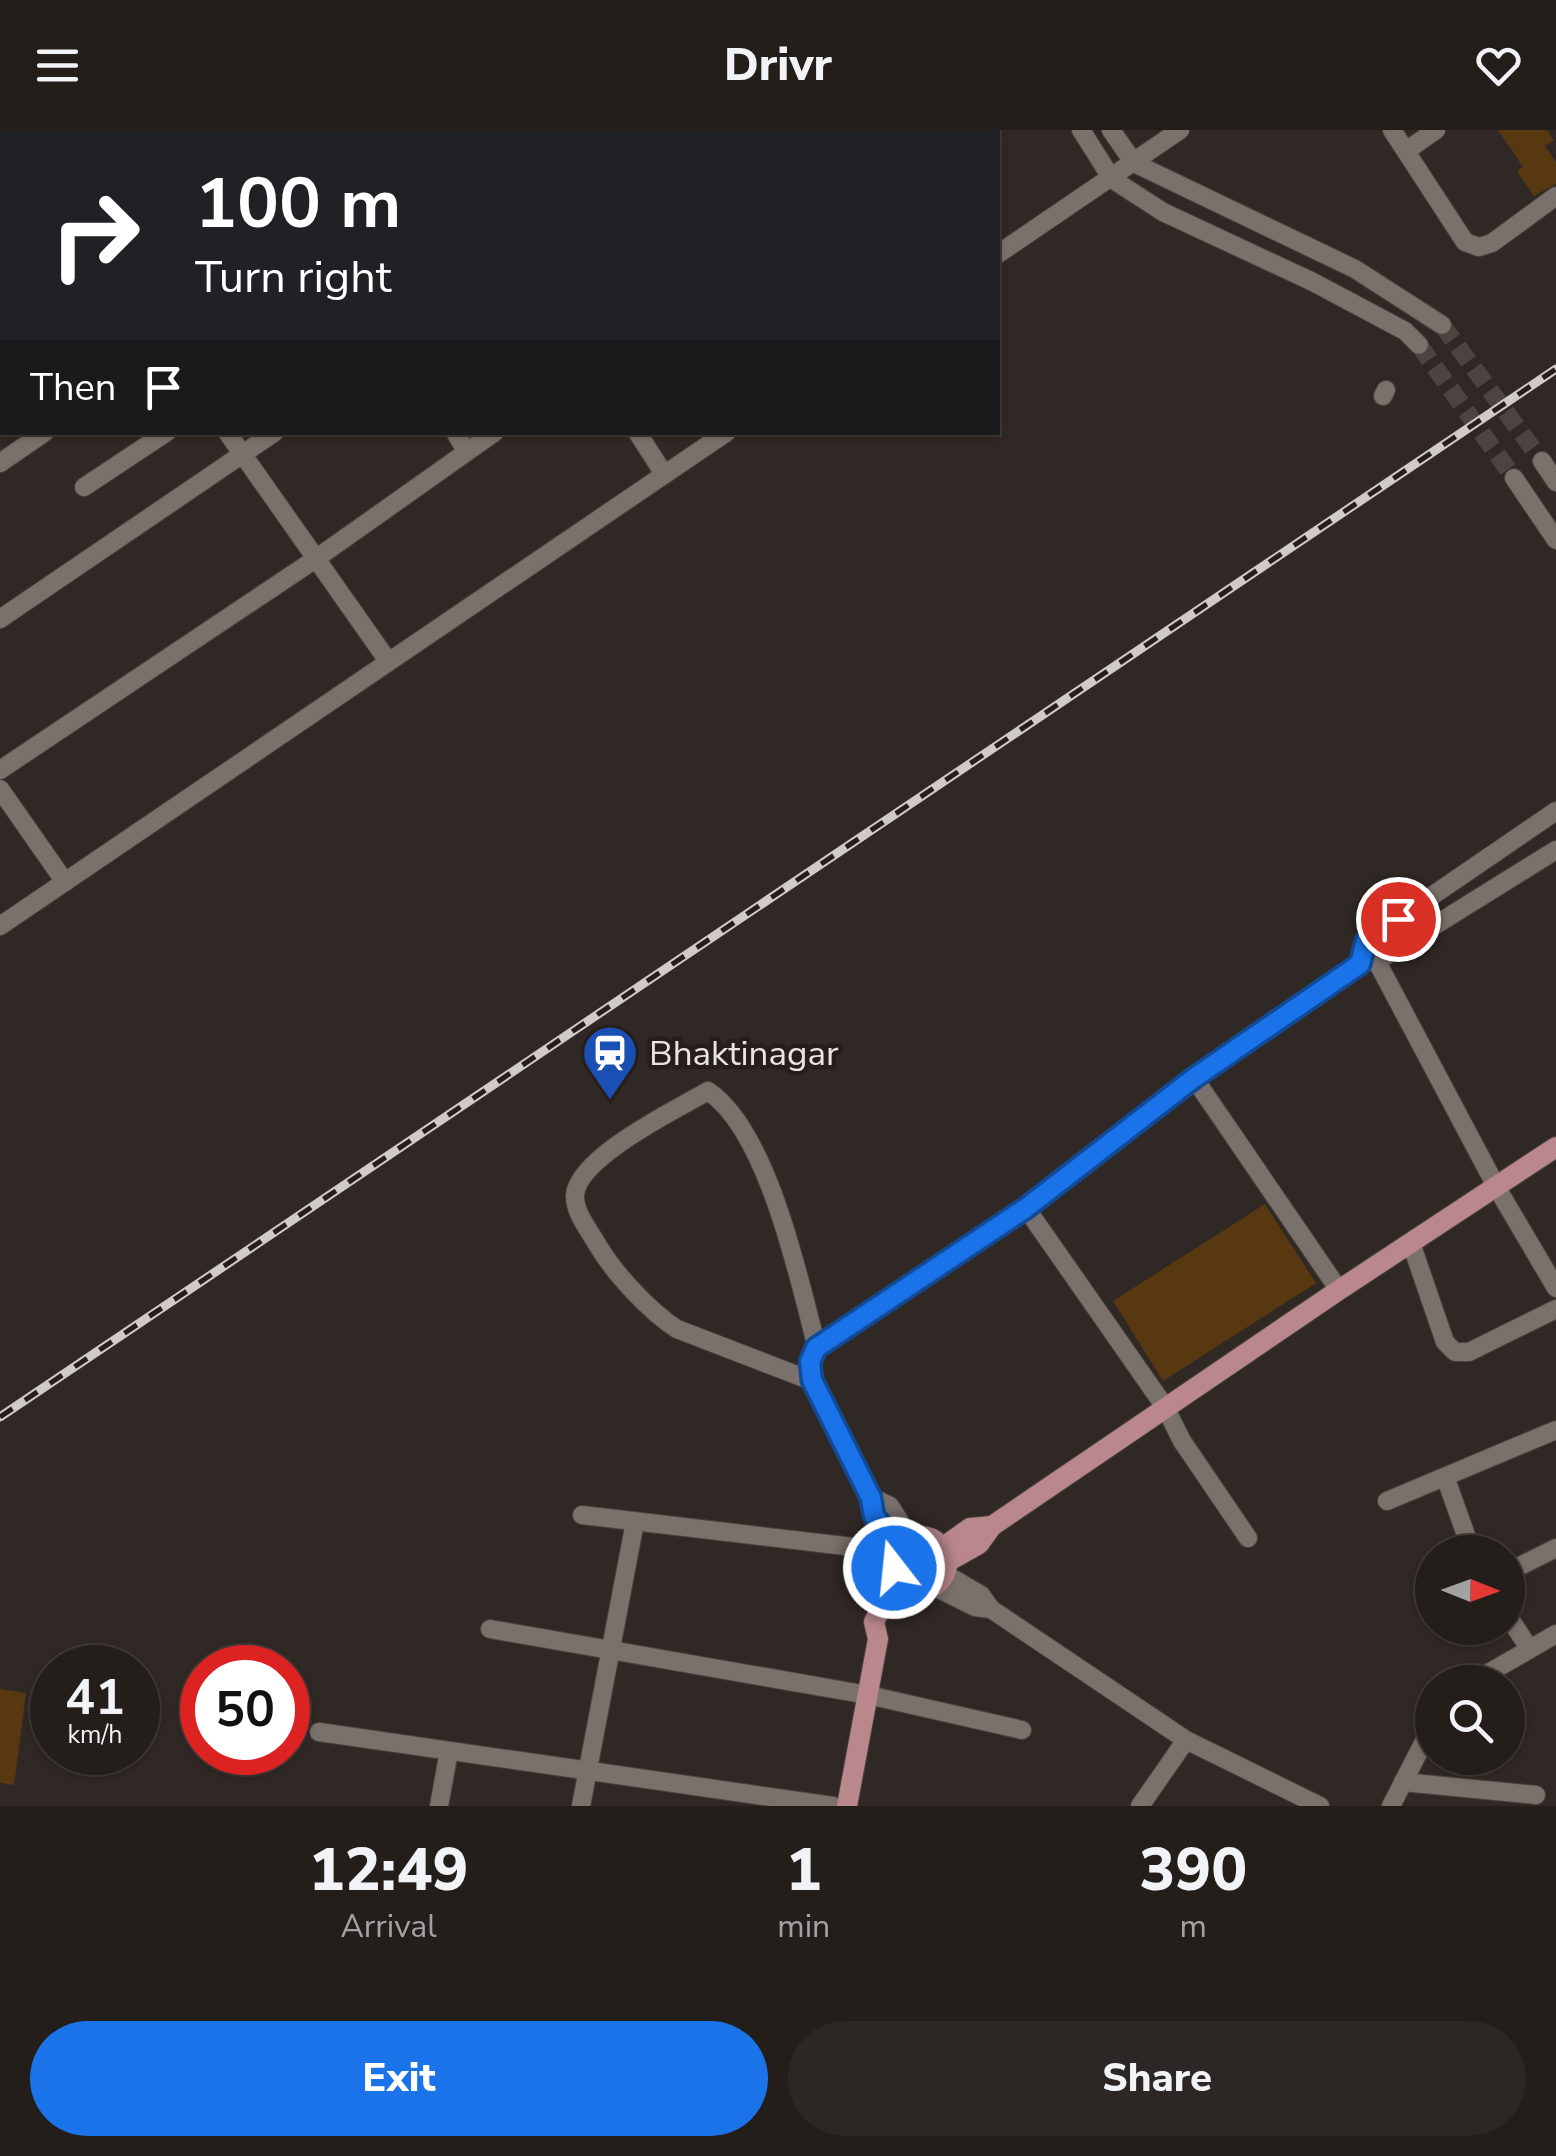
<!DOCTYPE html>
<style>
:root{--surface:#241e1b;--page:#2c2724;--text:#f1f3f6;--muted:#a3a2a3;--line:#413c3a;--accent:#1a73e8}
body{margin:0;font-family:"Nunito Sans",sans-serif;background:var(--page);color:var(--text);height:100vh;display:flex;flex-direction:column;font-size:38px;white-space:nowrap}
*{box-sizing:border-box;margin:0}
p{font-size:32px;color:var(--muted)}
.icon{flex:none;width:55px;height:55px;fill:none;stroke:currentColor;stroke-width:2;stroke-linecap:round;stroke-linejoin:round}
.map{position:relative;height:1676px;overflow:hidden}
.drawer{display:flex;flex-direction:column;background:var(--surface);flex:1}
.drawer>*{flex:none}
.guide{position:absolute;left:0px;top:0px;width:1000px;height:305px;box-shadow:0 2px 8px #0004,0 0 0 2px var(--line);background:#202124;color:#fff;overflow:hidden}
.needle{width:65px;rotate:91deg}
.buttons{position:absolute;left:1415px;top:1405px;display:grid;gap:20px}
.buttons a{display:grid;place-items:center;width:110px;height:110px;border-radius:50%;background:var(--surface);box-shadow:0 2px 8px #0004,0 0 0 2px var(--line);font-size:50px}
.speed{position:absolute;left:30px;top:1515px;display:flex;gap:20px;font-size:50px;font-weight:700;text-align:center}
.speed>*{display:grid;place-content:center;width:130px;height:130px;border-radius:50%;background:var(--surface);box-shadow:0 2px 8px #0004,0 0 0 2px var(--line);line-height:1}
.speed small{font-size:25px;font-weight:400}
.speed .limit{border:15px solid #d22;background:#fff;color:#111}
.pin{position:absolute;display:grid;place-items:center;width:85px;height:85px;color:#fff;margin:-42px;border:5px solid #fff;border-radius:50%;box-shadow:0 2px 10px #0007}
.me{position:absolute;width:110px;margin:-55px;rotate:344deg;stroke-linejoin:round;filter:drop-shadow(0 0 8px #0008)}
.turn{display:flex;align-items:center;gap:35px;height:210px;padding:0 30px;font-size:45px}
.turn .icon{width:130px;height:130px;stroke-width:2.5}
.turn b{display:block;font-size:70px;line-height:85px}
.then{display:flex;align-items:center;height:95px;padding:0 30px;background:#0003;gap:20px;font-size:38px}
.eta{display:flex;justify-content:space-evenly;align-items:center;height:170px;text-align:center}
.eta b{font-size:60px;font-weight:800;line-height:70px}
.primary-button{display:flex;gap:20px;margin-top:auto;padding:20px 30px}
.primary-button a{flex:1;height:115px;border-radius:60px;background:var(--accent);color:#fff;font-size:40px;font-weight:800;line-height:115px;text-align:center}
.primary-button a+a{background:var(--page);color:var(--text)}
header{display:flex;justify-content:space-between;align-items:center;height:130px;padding:0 30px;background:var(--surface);font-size:45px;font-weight:800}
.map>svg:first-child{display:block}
.building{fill:#573811}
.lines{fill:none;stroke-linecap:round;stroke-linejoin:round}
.minor-tunnel{stroke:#4c4440;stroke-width:18;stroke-dasharray:18 9;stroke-linecap:butt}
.minor-casing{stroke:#4a4440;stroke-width:20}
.major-casing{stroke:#4a4440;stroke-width:22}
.minor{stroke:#7a716c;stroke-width:18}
.major{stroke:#b9878c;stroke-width:20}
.rail-casing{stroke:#d0cbc7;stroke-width:9}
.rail{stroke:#261e1a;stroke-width:5;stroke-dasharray:15;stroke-linecap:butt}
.route-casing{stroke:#114b97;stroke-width:25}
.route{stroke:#1a73e8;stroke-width:18}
.labels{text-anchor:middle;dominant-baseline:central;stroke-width:9;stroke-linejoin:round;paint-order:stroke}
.poi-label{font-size:35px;fill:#eae5e2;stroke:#261e1a;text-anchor:start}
</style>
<header><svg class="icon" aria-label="menu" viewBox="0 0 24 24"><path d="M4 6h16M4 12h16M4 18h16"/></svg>Drivr<svg class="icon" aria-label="heart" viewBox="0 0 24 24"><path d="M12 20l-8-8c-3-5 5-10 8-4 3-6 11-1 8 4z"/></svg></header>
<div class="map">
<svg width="1556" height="1676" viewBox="0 0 1556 1676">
<rect width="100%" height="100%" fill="#302824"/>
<g class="building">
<polygon points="1498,0 1547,0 1554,10 1545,16 1556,32 1556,54 1534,66 1517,41 1523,37"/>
<polygon points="1265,1074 1316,1153 1163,1251 1113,1171"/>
<polygon points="0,1559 26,1563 14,1655 0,1653"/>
</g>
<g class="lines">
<g class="minor-tunnel">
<polyline points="1442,195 1542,331"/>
<polyline points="1419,215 1514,348"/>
</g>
<g class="minor-casing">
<g id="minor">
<polyline points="14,0 16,2"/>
<polyline points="551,0 553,2"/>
<polyline points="841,0 843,2"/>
<polyline points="1081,0 1112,49 1163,82 1313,152 1405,201 1419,215"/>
<polyline points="1111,0 1134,33 1355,139 1442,195"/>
<polyline points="1392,0 1465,112 1479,117 1492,113 1556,66"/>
<polyline points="44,2 47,0"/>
<polyline points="256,2 259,0"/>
<polyline points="491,2 495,0"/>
<polyline points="721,2 724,0"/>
<polyline points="938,2 942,0"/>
<polyline points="1406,21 1436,0"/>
<polyline points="0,34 2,32"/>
<polyline points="998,124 1180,0"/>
<polyline points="0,171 2,170"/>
<polyline points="1383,266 1386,260"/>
<polyline points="227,302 388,531"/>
<polyline points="455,302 466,321"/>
<polyline points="637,302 664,344"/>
<polyline points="1542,331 1556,352"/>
<polyline points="0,333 45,302"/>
<polyline points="1514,348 1556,410"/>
<polyline points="84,357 167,302"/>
<polyline points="0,489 275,302"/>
<polyline points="0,640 314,430 495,302"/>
<polyline points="0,659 65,752"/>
<polyline points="0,796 727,302"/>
<polyline points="1366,811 1497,1058 1556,1158"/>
<polyline points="1364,818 1366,811 1556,681"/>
<polyline points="1194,948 1339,1160"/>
<polyline points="1026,1078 1165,1277 1182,1311 1248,1408"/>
<polyline points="1411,1113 1445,1212 1455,1222 1469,1222 1556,1179"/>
<path d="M812,1251L677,1199C650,1182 613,1142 597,1114C589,1100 574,1082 575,1065C578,1027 677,979 708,961C768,1001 799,1149 817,1218"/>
<polyline points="1446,1349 1472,1422"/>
<polyline points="871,1367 890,1376 911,1409"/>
<polyline points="1387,1371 1556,1300"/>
<polyline points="582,1385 896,1422"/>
<polyline points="899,1418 875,1386 871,1367 812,1251 810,1232 817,1218 1026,1078 1194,948 1360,833 1379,830 1556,720"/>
<polyline points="1508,1442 1556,1418"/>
<polyline points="933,1456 975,1477 991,1479 981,1465 945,1444"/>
<polyline points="991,1479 1186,1610 1320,1676"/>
<polyline points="1508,1486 1529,1518"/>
<polyline points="490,1499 868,1565 1022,1600"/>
<polyline points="1473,1552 1556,1504"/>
<polyline points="319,1602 833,1676"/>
<polyline points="1403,1652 1536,1665"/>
<polyline points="439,1676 449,1621"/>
<polyline points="581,1676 635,1392"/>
<polyline points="1140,1676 1186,1610"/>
<polyline points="1391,1676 1432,1596"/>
</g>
</g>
<g class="major-casing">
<g id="major">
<circle cx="920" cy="1433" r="27"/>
<polyline points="942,1418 970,1398 992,1396"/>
<polyline points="947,1432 979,1414 992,1396 1339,1160 1556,1017"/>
<polyline points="847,1676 878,1509 874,1492 896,1445"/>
</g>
</g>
<use href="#minor" class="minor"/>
<use href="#major" class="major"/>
<g class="rail-casing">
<polyline id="rail" points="0,1287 1556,239"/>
</g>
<use href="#rail" class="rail"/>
</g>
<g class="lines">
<g class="route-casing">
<polyline id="route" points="894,1438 899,1418 874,1386 871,1368 812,1250 810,1232 816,1218 1026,1078 1194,948 1360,834 1366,811 1398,789"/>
</g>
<use href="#route" class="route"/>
</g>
<defs>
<g id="station-pin" transform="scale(2.875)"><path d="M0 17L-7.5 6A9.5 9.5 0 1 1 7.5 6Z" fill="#1a4fb4" stroke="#261e1a"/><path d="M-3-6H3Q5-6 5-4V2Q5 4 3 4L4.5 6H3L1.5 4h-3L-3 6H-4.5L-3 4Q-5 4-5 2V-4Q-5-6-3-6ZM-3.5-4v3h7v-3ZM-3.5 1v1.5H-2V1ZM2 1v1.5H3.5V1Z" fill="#fff"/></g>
</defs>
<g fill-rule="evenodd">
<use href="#station-pin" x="610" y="923"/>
</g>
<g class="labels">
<g class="poi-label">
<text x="649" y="923">Bhaktinagar</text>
</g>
</g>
</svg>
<div class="buttons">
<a><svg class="needle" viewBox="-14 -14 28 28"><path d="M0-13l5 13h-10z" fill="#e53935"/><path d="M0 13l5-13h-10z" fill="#a3a2a3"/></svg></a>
<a><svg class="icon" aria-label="search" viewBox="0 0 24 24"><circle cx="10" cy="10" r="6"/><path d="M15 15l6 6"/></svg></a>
</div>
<div class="speed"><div>41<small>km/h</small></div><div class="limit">50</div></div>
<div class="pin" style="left:1398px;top:789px;background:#d93025"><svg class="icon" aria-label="arrive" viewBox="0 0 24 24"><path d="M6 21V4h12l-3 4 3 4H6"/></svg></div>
<svg class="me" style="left:894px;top:1438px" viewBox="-20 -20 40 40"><circle r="17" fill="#1a73e8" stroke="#fff" stroke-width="3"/><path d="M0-11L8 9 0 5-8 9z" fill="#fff"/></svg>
<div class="guide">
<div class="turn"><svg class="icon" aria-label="right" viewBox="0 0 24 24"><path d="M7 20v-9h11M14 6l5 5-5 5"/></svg><div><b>100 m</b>Turn right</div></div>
<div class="then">Then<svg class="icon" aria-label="arrive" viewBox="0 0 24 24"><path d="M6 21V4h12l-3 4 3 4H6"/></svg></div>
</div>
</div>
<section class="drawer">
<div class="eta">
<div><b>12:49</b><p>Arrival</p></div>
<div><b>1</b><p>min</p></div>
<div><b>390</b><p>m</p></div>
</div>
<div class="primary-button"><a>Exit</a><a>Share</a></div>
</section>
